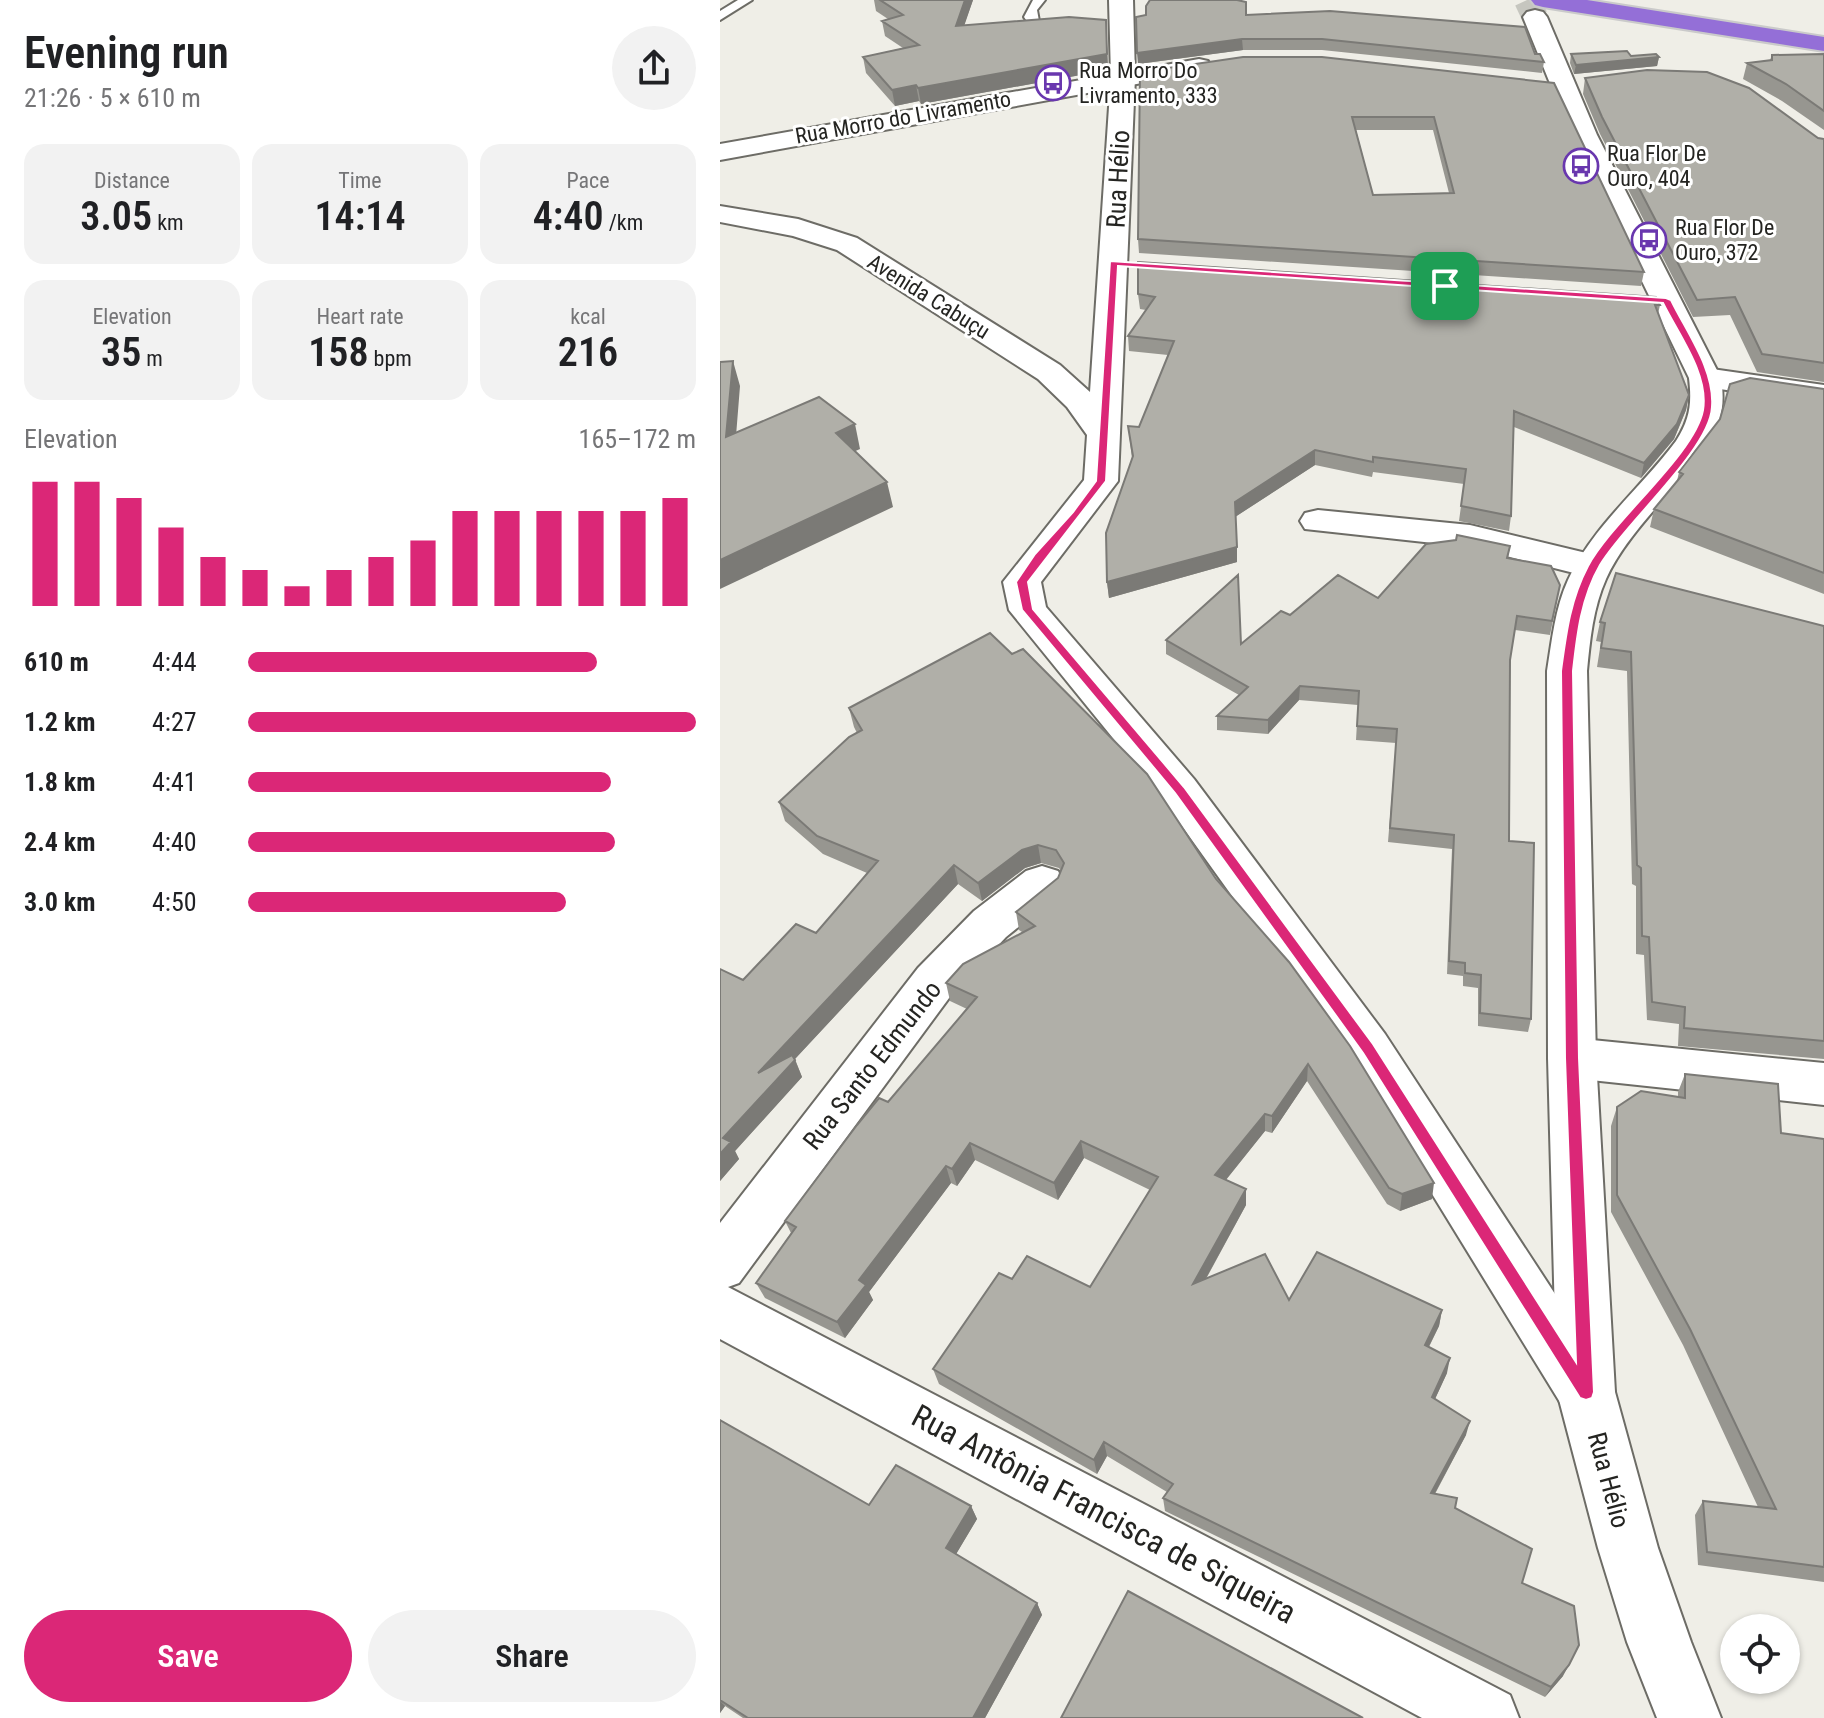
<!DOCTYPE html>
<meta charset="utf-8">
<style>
:root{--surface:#fff;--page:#f2f2f2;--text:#202124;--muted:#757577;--accent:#db2777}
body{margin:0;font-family:"Roboto Condensed",sans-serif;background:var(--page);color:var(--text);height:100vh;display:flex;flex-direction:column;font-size:30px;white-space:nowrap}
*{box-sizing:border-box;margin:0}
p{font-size:26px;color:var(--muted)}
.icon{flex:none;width:44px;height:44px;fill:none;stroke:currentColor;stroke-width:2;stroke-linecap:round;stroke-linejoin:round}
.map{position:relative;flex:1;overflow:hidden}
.panel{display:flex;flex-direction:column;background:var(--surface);width:720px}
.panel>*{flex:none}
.controls{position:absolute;left:1000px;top:1614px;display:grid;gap:16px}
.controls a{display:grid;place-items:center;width:80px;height:80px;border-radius:50%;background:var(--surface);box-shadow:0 2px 6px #0004;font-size:40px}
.pin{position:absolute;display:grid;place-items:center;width:68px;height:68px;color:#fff;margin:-34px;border-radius:16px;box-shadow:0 4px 12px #0006}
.round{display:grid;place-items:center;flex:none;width:84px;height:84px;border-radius:42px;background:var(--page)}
.head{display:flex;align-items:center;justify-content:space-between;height:136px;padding:0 24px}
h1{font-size:44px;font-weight:600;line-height:60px}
.figures{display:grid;grid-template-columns:repeat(3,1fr);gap:12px;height:136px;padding:8px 24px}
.figures div{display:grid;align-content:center;border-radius:20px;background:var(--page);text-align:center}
.figures b{font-size:40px;font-weight:600}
.figures small{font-size:22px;font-weight:400}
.figures p{font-size:22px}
.chart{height:224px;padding:16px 24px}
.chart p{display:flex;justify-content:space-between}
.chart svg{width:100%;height:144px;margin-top:8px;stroke:var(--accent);stroke-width:6}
.button{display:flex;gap:16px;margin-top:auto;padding:16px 24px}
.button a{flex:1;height:92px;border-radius:48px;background:var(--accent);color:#fff;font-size:32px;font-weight:600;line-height:92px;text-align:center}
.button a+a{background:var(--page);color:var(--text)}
ul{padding:0 24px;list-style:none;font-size:26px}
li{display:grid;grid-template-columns:128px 96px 1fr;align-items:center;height:60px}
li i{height:20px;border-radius:10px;background:var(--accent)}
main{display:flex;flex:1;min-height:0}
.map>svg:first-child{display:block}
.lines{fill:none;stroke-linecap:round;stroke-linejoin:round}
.tertiary-tunnel{stroke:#c6c6bf;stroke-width:26;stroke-dasharray:26 13;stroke-linecap:butt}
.service-casing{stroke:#6d6c66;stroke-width:4}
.minor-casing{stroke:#6d6c66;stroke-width:4}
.tertiary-casing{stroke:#6d6c66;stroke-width:4}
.motorway-casing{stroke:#cacaca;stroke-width:4}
.service{fill:#fff;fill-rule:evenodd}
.minor{fill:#fff;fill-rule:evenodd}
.tertiary{fill:#fff;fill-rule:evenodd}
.motorway{fill:#946fd7;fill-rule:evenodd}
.wall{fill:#979690;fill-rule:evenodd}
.shaded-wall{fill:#7b7a76}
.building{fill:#b0afa8;stroke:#7b7a76;stroke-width:2;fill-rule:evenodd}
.route{fill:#db2777;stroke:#fff;stroke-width:2;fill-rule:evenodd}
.labels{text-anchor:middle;stroke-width:6;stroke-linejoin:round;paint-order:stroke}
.far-poi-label{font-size:22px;fill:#242421;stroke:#fff;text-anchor:start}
.far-street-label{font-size:22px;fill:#242421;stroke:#fff}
.street-label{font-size:26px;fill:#242421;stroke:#fff}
.near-street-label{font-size:32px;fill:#242421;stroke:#fff}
</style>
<main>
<section class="panel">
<div class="head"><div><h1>Evening run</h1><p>21:26 · 5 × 610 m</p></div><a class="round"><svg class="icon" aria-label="share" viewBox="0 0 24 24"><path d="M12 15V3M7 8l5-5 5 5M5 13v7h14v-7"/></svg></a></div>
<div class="figures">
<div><p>Distance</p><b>3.05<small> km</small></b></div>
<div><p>Time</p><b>14:14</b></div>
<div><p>Pace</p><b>4:40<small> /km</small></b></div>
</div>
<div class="figures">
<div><p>Elevation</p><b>35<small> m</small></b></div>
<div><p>Heart rate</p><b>158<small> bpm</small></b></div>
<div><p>kcal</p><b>216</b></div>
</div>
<div class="chart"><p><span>Elevation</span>165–172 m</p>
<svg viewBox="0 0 160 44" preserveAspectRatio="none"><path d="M5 44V6M15 44V6M25 44V11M35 44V20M45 44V29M55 44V33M65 44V38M75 44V33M85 44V29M95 44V24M105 44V15M115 44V15M125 44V15M135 44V15M145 44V15M155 44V11"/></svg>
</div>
<ul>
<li><b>610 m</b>4:44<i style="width:78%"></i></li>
<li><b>1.2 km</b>4:27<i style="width:100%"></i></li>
<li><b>1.8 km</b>4:41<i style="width:81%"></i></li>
<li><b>2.4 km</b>4:40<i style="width:82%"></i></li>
<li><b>3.0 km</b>4:50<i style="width:71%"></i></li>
</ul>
<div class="button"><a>Save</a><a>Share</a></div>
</section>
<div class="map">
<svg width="1104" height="1718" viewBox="0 0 1104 1718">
<rect width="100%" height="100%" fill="#efeee7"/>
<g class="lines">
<!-- tertiary-tunnel -->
<path class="tertiary-tunnel" d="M 807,0 L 815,17"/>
<!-- service casing -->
<g class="service-casing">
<path id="service" d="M 18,0 L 32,0 L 0,20 L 0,11 Z
M 313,0 L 325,0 L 317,10 L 319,21 L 345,24 L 345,30 L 311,27 L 304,17 Z"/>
</g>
<!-- minor casing -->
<g class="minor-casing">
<path id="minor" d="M 389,0 L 413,0 L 415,77 L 398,481 L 321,582 L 326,607 L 474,779 L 665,1034 L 886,1372 L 895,1392 L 886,1412 L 866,1420 L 846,1412 L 631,1062 L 444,801 L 289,610 L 283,582 L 364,480 L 367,435 L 347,407 L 318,379 L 117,250 L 73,236 L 0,222 L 0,206 L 78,219 L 137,238 L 340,365 L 370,392 L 391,77 Z
M 985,368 L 1104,385 L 1104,405 L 974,385 L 969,378 L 974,371 Z
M 598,510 L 750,525 L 887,558 L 892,566 L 887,574 L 874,578 L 750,547 L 585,529 L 580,521 L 585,513 Z
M 322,866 L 338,871 L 344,883 L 338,895 L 286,937 L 232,994 L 19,1283 L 8,1287 L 790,1695 L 799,1718 L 702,1718 L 0,1339 L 0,1223 L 198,968 L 254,911 L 306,871 Z
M 852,1038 L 1104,1063 L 1104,1105 L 852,1078 L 835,1072 L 828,1058 L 835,1044 Z"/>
</g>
<!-- tertiary casing -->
<g class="tertiary-casing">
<path id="tertiary" d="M 815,10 L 823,12 L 827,17 L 877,135 L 1001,378 C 1005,405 1002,420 988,444 C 959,487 906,533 886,579 C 873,608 870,640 867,671 L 876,1058 L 895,1392 L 938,1548 L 971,1642 L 1001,1718 L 937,1718 L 907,1642 L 878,1548 L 837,1392 L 828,1058 L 827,671 C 832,640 835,608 848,580 C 872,527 922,487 956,441 C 970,419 972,404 969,378 L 851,135 L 803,17 L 807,12 Z
M 479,59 L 488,61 L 491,66 L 488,71 L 0,160 L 0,144 Z"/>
</g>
<!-- motorway casing -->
<g class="motorway-casing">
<path id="motorway" d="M 811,0 L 867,0 L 1104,37 L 1104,51 L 823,7 L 815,5 Z"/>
</g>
<!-- service -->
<use href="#service" class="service"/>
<!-- minor -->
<use href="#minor" class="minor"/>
<!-- tertiary -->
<use href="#tertiary" class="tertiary"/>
<!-- motorway -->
<use href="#motorway" class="motorway"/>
</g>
<!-- wall -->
<path class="wall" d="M 154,0 L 253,0 L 244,25 L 386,20 L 388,70 L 201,104 L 199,101 L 175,106 L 146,73 L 143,57 L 183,48 L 165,36 L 162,21 L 168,19 L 156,11 Z
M 526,15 L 815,54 L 824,62 L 822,73 L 602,50 L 523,50 L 418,64 Z
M 851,54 L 911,56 L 939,57 L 937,66 L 854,74 L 850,63 Z
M 1104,54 L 1104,130 L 1062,101 L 1023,79 L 1027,63 L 1050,60 L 1052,55 Z
M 420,72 L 834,83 L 924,272 L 921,286 L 419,253 L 418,239 ZM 636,130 L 713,130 L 729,193 L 653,195 Z
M 865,78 L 1104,139 L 1104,382 L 1037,372 L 1010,315 L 973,317 L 880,134 L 863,94 Z
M 418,294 L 940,305 L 938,314 L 969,395 L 966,410 L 954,439 L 921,478 L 794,427 L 791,516 L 789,531 L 739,521 L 744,484 L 653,472 L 652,477 L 595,465 L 515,517 L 517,562 L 389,598 L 387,582 L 412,458 L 408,426 L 419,427 L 448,355 L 409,351 L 408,336 L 426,310 L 420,309 Z
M 1104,389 L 1104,594 L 930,527 L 934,509 L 957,481 L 959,472 Z
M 790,546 L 788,558 L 840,585 L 830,635 L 795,630 L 790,661 L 789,841 L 811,1019 L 808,1032 L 758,1026 L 758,988 L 743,986 L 743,976 L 727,974 L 732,849 L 668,842 L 676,743 L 636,740 L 638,705 L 579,700 L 548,734 L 497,730 L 497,716 L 519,695 L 446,654 L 446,640 L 521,644 L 570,615 L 658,598 Z
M 880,622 L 1104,626 L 1104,1059 L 958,1046 L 959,1024 L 927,1020 L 924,955 L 916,954 L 916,886 L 912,884 L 907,671 L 877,667 L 881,642 L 876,641 Z
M 129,708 L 496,879 L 712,1199 L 680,1211 L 667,1204 L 587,1081 L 552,1133 L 545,1131 L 506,1180 L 526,1189 L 526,1205 L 486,1279 L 569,1300 L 722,1310 L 719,1326 L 709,1347 L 727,1373 L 715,1399 L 746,1435 L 715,1494 L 735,1508 L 802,1583 L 843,1676 L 825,1697 L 445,1511 L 443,1498 L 447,1492 L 387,1456 L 377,1474 L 219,1384 L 213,1369 L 292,1279 L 370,1287 L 430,1190 L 364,1158 L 338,1200 L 255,1160 L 237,1186 L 231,1183 L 149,1292 L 153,1300 L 125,1338 L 45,1298 L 36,1283 L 71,1233 L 65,1221 L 168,1102 L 247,1009 L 230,1001 L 226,983 L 302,932 L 299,930 L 296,912 L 338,878 L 341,871 L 339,868 L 321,863 L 305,868 L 262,901 L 238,884 L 75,1059 L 82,1077 L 15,1151 L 19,1159 L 0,1181 L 0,969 L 23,980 L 96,933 L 147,873 L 103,854 L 65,821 L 59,802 L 137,733 L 134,727 Z
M 965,1074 L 1061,1133 L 1104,1139 L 1104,1582 L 978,1565 L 975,1515 L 983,1501 L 1038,1507 L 963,1345 L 891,1212 L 891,1126 L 897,1107 L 958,1097 L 958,1092 Z
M 0,1420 L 149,1505 L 251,1506 L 257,1519 L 236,1554 L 317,1603 L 322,1615 L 265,1718 L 23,1718 L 5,1706 L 0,1713 Z"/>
<!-- shaded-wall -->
<path class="shaded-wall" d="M 245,0 L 253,0 L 239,41 L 236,26 Z
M 386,20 L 388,70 L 201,104 L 198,88 Z
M 522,39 L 523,50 L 418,64 L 417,53 Z
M 939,57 L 937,66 L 854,74 L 856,65 Z
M 196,85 L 199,101 L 175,106 L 172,90 Z
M 13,361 L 20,386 L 14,461 L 6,437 Z
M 969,395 L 966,410 L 954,439 L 921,478 L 924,463 Z
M 135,424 L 140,449 L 122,457 L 116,433 Z
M 595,450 L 595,465 L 515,517 L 515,502 Z
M 167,482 L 173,507 L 0,589 L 0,560 Z
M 517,547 L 517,562 L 389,598 L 387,582 Z
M 580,686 L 579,700 L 548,734 L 548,720 Z
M 318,845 L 321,863 L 305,868 L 262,901 L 258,883 L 302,850 Z
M 234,865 L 238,884 L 46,1090 L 38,1073 Z
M 75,1060 L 82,1077 L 15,1151 L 19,1159 L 0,1181 L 0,1154 L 3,1138 Z
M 588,1064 L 587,1081 L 552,1133 L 552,1116 Z
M 545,1114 L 545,1131 L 496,1192 L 495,1175 Z
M 361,1141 L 364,1158 L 338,1200 L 334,1183 Z
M 250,1143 L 255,1160 L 237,1186 L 232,1169 Z
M 226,1166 L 231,1183 L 149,1292 L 153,1300 L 125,1338 L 117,1322 L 139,1280 Z
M 714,1183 L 712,1199 L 680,1211 L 682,1194 Z
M 526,1189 L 526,1205 L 474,1300 L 473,1284 Z
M 722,1310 L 719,1326 L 702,1360 L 705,1345 Z
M 730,1358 L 727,1373 L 709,1412 L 712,1397 Z
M 750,1421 L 746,1435 L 708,1506 L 711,1493 Z
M 384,1442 L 387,1456 L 377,1474 L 374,1460 Z
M 251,1506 L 257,1519 L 232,1561 L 226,1548 Z
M 317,1603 L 322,1615 L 265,1718 L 253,1718 Z
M 849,1665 L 843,1676 L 825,1697 L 831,1687 Z
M 0,1701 L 5,1706 L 0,1713 Z"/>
<!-- building -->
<path class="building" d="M 160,0 L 245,0 L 236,26 L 349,17 L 386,20 L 387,54 L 198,88 L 196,85 L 172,90 L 143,57 L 199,45 L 162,21 L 183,15 Z
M 430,0 L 517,0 L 526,2 L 526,15 L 610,11 L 805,27 L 815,54 L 820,54 L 824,62 L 602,39 L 522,39 L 417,53 L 416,17 L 426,15 L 426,6 Z
M 907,51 L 911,56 L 936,54 L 939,57 L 856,65 L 851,54 Z
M 1104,54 L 1104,111 L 1066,84 L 1027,63 L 1052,60 L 1052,55 Z
M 523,57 L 602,57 L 834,83 L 924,272 L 418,239 L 420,72 ZM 632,117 L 714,117 L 734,193 L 653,195 Z
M 927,70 L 987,72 L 1029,88 L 1098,138 L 1104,139 L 1104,363 L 1042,354 L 1015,297 L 977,300 L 882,117 L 865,78 Z
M 418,262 L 936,297 L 940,305 L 935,305 L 969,395 L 957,424 L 924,463 L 794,411 L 791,516 L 741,506 L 746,469 L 653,457 L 653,462 L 595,450 L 515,502 L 517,547 L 387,582 L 386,533 L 413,456 L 408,426 L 419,427 L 454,341 L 408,336 L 435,297 L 418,294 Z
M 13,361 L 6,437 L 99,397 L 135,424 L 116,433 L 167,482 L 0,560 L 0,362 Z
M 1030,378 L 1104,389 L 1104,573 L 934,509 L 963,474 L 959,472 L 1000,419 L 1010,384 Z
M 737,535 L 790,546 L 787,558 L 831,566 L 840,585 L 832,621 L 797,616 L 790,660 L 789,841 L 814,843 L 811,1019 L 760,1013 L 761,975 L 745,973 L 745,963 L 729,961 L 734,835 L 670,828 L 677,729 L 637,726 L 639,691 L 580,686 L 548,720 L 497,716 L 528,687 L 446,640 L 518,575 L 521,644 L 561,611 L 570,615 L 618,575 L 658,598 L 706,544 L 736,540 Z
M 896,573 L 1104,626 L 1104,1041 L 964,1028 L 965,1007 L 932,1002 L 929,937 L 922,936 L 921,868 L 917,865 L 911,652 L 881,648 L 885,623 L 880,622 Z
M 270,633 L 292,654 L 303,649 L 427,774 L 496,879 L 569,962 L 630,1046 L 714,1183 L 682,1194 L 669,1188 L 588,1064 L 552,1116 L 545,1114 L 495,1175 L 526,1189 L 473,1284 L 545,1254 L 569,1300 L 597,1252 L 722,1310 L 705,1345 L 730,1358 L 712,1397 L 750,1421 L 711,1493 L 737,1498 L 735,1508 L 812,1549 L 802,1583 L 854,1606 L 859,1645 L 849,1665 L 831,1687 L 443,1498 L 453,1484 L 384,1442 L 374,1460 L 213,1369 L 279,1273 L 292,1279 L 307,1256 L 370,1287 L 438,1177 L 361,1141 L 334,1183 L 250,1143 L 232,1169 L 226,1166 L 139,1280 L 146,1285 L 117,1322 L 36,1283 L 76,1227 L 65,1221 L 137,1125 L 159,1098 L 168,1102 L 257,997 L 226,983 L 243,964 L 315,926 L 296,912 L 338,878 L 344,863 L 336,850 L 318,845 L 302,850 L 258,883 L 234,865 L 38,1073 L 72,1055 L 75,1060 L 3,1138 L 11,1142 L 0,1154 L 0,969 L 23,980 L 76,924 L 96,933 L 158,861 L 97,836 L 59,802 L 129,737 L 142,730 L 129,708 Z
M 965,1074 L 1058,1084 L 1061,1133 L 1104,1139 L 1104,1567 L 987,1552 L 983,1501 L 1056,1509 L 970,1329 L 897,1195 L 897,1107 L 921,1091 L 965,1098 Z
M 0,1420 L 149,1505 L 176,1465 L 251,1506 L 226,1548 L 317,1603 L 253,1718 L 28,1718 L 0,1700 Z
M 408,1591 L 643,1718 L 341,1718 Z"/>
<!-- route -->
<path class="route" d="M 390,261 L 946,298 L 951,300 C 967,333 995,370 992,407 C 990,450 904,524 880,565 C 861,598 857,635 853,671 L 859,1058 L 874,1392 L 872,1398 L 866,1400 L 860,1398 L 643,1053 L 455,793 L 302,610 L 296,582 L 315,554 L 353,512 L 376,481 ZM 398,266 L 943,303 C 958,334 989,374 983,410 C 975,454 892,521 868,566 C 850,600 846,634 841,671 L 845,1058 L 856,1362 L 653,1044 L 464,787 L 313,609 L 308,582 L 386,481 Z"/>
<!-- icons -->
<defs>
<g id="bus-ring" transform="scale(1.8)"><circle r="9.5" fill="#fff" stroke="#6937ae" stroke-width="1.5"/><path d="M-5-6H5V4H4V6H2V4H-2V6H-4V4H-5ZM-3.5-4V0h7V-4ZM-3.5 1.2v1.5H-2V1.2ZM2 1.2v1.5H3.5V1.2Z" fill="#6937ae"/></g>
</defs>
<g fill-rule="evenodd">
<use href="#bus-ring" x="333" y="83"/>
<use href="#bus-ring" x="861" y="166"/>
<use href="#bus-ring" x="929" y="240"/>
</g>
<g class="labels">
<!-- far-poi labels -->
<g class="far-poi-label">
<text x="359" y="78">Rua Morro Do<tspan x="359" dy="25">Livramento, 333</tspan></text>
<text x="887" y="161">Rua Flor De<tspan x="887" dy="25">Ouro, 404</tspan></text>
<text x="955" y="235">Rua Flor De<tspan x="955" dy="25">Ouro, 372</tspan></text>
</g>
<!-- far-street labels -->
<g class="far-street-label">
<text transform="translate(183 117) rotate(-10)" y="8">Rua Morro do Livramento</text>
<text transform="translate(209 296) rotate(32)" y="8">Avenida Cabuçu</text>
</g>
<!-- street labels -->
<g class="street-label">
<text transform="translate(398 179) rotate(-87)" y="9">Rua Hélio</text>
<text transform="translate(152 1065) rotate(-52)" y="9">Rua Santo Edmundo</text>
<text transform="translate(889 1480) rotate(75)" y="9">Rua Hélio</text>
</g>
<!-- near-street labels -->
<g class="near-street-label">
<text transform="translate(384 1514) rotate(28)" y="11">Rua Antônia Francisca de Siqueira</text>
</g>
</g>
</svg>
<div class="controls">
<a><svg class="icon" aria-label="locate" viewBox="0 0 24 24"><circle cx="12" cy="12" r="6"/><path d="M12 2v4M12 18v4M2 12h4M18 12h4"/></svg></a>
</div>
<div class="pin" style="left:725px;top:286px;background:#1e9e55"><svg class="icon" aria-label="arrive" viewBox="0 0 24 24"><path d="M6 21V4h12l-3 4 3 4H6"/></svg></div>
</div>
</main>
